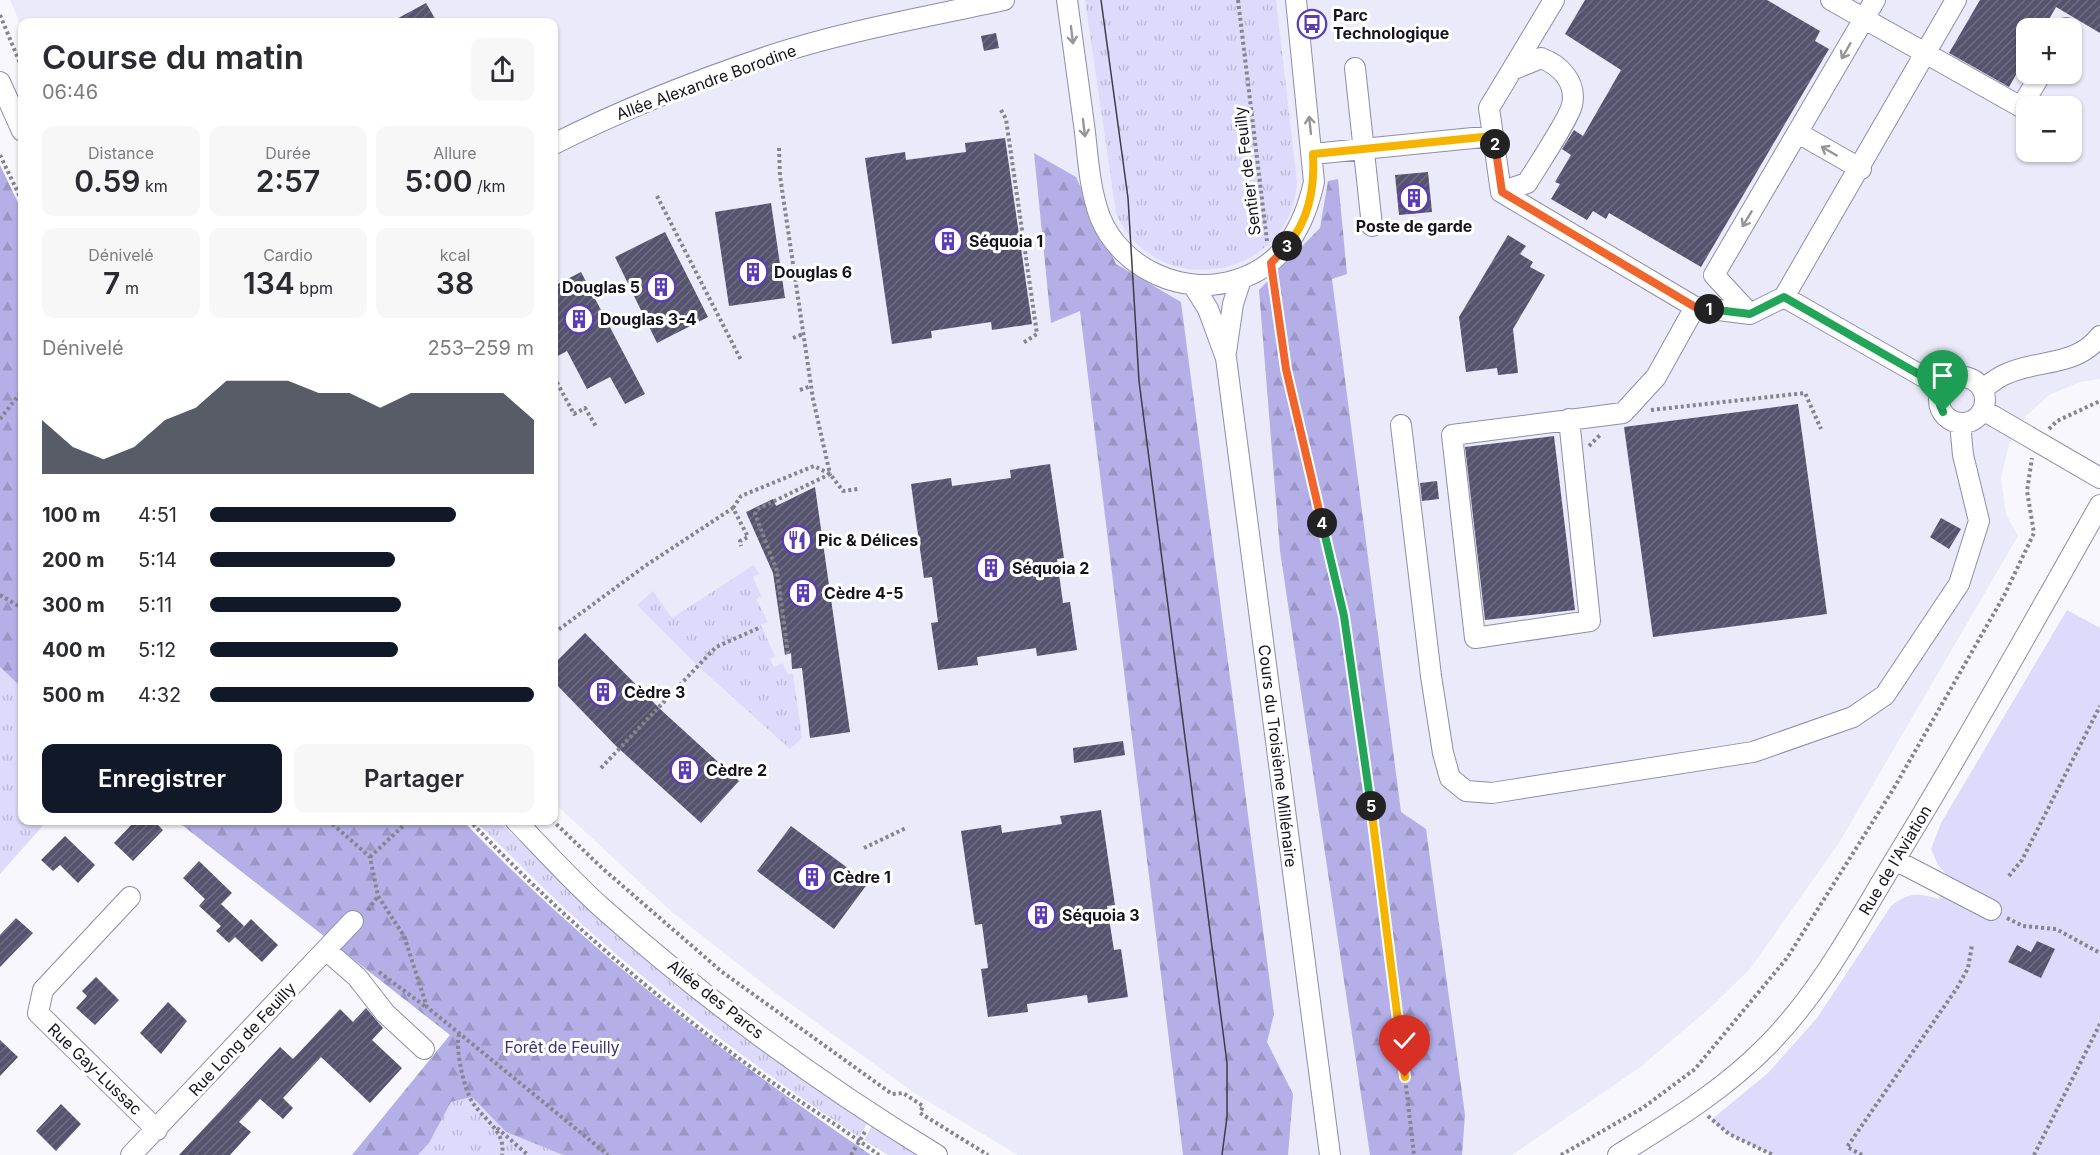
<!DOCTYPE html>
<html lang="fr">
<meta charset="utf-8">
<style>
:root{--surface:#fff;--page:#f7f7f7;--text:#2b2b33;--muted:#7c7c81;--accent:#111827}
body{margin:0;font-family:Inter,sans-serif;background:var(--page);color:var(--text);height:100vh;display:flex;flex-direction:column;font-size:22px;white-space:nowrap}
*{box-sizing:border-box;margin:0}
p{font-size:20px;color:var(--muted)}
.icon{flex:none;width:33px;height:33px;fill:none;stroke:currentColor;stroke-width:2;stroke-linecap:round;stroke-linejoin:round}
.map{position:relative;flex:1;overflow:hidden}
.drawer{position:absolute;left:18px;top:18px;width:540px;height:807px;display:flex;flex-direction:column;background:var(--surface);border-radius:12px;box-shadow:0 2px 4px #0004}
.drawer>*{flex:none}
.buttons{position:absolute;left:2016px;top:18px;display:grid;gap:12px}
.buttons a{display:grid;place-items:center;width:66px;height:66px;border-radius:12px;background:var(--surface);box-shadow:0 2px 4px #0004;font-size:30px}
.pin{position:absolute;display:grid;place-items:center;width:51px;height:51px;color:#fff;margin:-62px -26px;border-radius:50% 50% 50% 0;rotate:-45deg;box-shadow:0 0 6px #0007}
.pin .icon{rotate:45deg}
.km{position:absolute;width:30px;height:30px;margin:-15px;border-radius:50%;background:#222;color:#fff;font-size:16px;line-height:30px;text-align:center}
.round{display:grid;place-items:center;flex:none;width:63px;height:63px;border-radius:12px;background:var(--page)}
.headline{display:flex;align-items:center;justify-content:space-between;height:102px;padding:0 24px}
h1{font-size:33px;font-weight:600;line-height:45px}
.stats{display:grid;grid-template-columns:repeat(3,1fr);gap:9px;height:102px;padding:6px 24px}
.stats div{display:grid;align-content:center;border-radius:12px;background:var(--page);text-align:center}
.stats b{font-size:30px;font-weight:600}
.stats small{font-size:16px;font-weight:400}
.stats p{font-size:16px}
.chart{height:168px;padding:12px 24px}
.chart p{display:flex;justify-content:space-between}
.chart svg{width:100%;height:108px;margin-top:6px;fill:var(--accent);opacity:.7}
.action{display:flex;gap:12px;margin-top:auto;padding:12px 24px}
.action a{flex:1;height:69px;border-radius:12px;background:var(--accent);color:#fff;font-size:24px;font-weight:600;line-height:69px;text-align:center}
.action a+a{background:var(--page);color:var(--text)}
ul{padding:0 24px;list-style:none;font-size:20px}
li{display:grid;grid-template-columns:96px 72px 1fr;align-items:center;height:45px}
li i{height:15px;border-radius:8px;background:var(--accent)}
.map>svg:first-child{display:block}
.built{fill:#ebeafa;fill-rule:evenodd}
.grass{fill:url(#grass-tufts)}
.forest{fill:url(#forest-firs)}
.garden{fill:#dddafb}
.building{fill:url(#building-hatch)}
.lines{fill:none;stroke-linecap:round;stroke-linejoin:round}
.minor-casing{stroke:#8f8ca9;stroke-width:22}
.path{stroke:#86858e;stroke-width:4;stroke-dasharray:3 3;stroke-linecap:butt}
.minor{stroke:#fff;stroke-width:20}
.tram{stroke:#3e3c46;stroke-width:1.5}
.oneway{stroke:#96959a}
.split-1-casing{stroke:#fff;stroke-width:12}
.split-2-casing{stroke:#fff;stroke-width:12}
.split-3-casing{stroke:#fff;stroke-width:12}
.split-4-casing{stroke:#fff;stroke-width:12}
.split-5-casing{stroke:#fff;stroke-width:12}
.split-6-casing{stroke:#fff;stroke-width:12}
.split-1{stroke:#22a559;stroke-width:8}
.split-2{stroke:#f0652b;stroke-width:8}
.split-3{stroke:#f5b400;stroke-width:8}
.split-4{stroke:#f0652b;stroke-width:8}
.split-5{stroke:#22a559;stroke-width:8}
.split-6{stroke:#f5b400;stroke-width:8}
.labels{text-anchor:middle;stroke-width:6;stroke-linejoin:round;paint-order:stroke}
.poi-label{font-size:16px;font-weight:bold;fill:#15131e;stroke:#fff;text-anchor:start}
.street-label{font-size:16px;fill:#15131e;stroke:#fff}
.park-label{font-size:16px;fill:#3f3274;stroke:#fff}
</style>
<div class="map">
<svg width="2100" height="1155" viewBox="0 0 2100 1155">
<defs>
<pattern id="grass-tufts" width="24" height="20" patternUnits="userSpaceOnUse" patternTransform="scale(1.5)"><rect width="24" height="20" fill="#dddafb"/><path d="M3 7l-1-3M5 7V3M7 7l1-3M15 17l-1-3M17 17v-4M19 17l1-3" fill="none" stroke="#bdbad7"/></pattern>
<pattern id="forest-firs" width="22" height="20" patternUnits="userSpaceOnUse" patternTransform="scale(1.5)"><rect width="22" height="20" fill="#b4afe7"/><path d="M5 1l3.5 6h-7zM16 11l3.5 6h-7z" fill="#9a96c6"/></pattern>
<pattern id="building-hatch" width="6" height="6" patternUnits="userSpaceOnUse" patternTransform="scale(1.5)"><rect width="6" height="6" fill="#56536e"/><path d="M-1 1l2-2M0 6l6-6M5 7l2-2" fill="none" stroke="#6f6c82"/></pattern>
</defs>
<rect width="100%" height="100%" fill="#f7f7fd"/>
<!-- built -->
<path class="built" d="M 10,0 L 2100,0 L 2100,379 L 2080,382 L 2049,395 L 2026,416 L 2017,430 L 2009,444 L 2001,478 L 2006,514 L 2018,536 L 1839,843 L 1750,969 L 1710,1008 L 1639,1068 L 1512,1155 L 1018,1155 L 916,1094 L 774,992 L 673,913 L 554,803 L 554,22 L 22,22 L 22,28 ZM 2026,28 L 2072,28 L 2072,74 L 2026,74 ZM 2026,106 L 2072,106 L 2072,152 L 2026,152 Z"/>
<!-- grass -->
<path class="grass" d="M 1085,0 L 1276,0 L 1297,182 C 1291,280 1156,304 1116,213 Z
M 754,565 L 759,574 L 753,577 L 761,596 L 756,599 L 768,622 L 761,625 L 775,656 L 770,659 L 774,667 L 782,663 L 788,674 L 793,674 L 802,738 L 790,749 L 698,666 L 637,605 L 653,591 L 672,618 Z
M 0,667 L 22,688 L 22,820 L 47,821 L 0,874 Z
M 475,821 L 498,821 L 608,923 L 868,1122 L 859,1137 C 763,1074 670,1002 584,926 C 546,892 511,855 475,821 Z
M 472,1097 L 506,1132 L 563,1155 L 418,1155 L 429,1143 L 451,1102 Z
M 872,1126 L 917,1155 L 888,1155 L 864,1140 Z"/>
<!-- forest -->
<path class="forest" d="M 1034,153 L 1076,177 L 1116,264 L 1181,302 L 1274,1014 L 1267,1042 L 1293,1094 L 1288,1155 L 1183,1155 L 1080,311 L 1051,323 Z
M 0,165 L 22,211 L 22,688 L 0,667 Z
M 1338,179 L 1347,274 L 1332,279 L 1401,812 L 1426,829 L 1465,1115 L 1462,1155 L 1370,1155 L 1280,551 L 1259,290 L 1320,228 L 1328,181 Z
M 177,821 L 463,821 C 585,948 725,1056 871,1155 L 563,1155 L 506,1132 L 472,1097 L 451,1102 L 429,1143 L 418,1155 L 352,1155 L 450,1035 Z"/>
<!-- garden -->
<path class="garden" d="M 2067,610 L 2100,628 L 2100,1155 L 1773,1155 L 1729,1134 L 1711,1120 L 1768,1073 L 1817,1018 L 1891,906 C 1910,892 1917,893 1939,899 L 1950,879 L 1938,865 L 1931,849 L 1941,823 Z"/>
<!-- building -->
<path class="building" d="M 1585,0 L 1767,0 L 1820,31 L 1815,41 L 1829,49 L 1701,267 L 1609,213 L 1606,219 L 1593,211 L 1587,220 L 1551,199 L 1560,184 L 1555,182 L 1571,155 L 1562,149 L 1574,130 L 1583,136 L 1621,70 L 1565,34 Z
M 1980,0 L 2100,0 L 2100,33 L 2056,7 L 2044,28 L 2026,28 L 2026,57 L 2009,87 L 1949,53 Z
M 426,3 L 437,22 L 391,22 Z
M 996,33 L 999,48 L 984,51 L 981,36 Z
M 1005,138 L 1032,324 L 992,330 L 991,322 L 931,331 L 932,338 L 892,344 L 865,158 L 905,152 L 906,160 L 966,152 L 965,143 Z
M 1428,172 L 1432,212 L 1399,215 L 1395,175 Z
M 771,203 L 785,298 L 729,306 L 715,212 Z
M 665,232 L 708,317 L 657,343 L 615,257 Z
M 1508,235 L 1526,246 L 1520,254 L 1533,262 L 1530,267 L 1545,275 L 1513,329 L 1518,373 L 1498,375 L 1497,368 L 1466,372 L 1459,317 Z
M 581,272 L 645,394 L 625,404 L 610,377 L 587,389 L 567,351 L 554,358 L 554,286 Z
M 1798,404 L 1827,614 L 1653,637 L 1624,427 Z
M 1554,436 L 1575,610 L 1485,620 L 1465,447 Z
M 1050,464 L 1064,558 L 1057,559 L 1063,603 L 1070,602 L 1077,650 L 1037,656 L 1036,648 L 977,657 L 978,665 L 938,670 L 931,623 L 938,622 L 932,577 L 924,578 L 911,484 L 951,478 L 952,486 L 1011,478 L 1010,470 Z
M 1437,481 L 1439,499 L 1422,501 L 1420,483 Z
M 815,487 L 850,732 L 810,738 L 802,668 L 792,669 L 791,653 L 785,655 L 773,573 L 746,512 L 773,499 L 776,506 Z
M 1941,518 L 1961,529 L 1949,549 L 1930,537 Z
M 585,633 L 660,709 L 739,781 L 701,823 L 616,746 L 554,682 L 554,664 Z
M 1123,741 L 1125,755 L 1074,763 L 1073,748 Z
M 1101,810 L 1115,905 L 1107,906 L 1114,950 L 1121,949 L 1128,997 L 1088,1003 L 1087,995 L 1027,1004 L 1028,1012 L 988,1017 L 981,969 L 988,968 L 982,924 L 975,925 L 961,831 L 1001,825 L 1002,833 L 1062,824 L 1060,816 Z
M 136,820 L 153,820 L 163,830 L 133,861 L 114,843 Z
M 791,826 L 868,883 L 834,929 L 757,871 Z
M 65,836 L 95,865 L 78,883 L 60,865 L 53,871 L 41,860 Z
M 199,861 L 232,893 L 221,904 L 244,926 L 236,935 L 251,919 L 278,945 L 262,962 L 235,937 L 229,943 L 216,931 L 221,926 L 199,906 L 205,899 L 183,878 Z
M 16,918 L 33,933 L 0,967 L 0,935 Z
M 2037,941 L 2055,949 L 2041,978 L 2008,962 L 2017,945 L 2031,952 Z
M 96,977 L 119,1000 L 95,1025 L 76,1008 L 87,996 L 82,991 Z
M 168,1002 L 187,1021 L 161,1054 L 140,1033 Z
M 366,1008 L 383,1028 L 372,1040 L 402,1068 L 370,1103 L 321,1057 L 283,1098 L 293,1108 L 283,1119 L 260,1099 L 239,1122 L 251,1132 L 230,1155 L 179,1155 L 280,1047 L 293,1059 L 340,1009 L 353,1022 Z
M 0,1040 L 18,1057 L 0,1076 Z
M 61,1104 L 81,1124 L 56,1151 L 36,1131 Z"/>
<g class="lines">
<!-- minor casing -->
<g class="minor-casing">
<path id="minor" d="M 1067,0 C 1073,44 1079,88 1085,132 C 1088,160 1090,190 1100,217 C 1121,269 1184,297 1236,280 C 1283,266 1304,227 1314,182 L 1296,0
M 1554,0 L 1489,108 L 1501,192 L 1695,307 L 1750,314 L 1784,297 L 1943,388
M 1831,0 L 2021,107 L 2041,74
M 2066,28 L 2067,28
M 1355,68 L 1372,226
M 0,82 L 22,131
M 1798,133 L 1861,169
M 554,144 C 623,109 695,81 769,56 C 845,31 926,17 1004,0
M 1313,154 L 1493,136
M 1501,192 L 1527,183 C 1536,168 1569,119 1572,105 C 1577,82 1560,65 1541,58 L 1512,70
M 1193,285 L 1208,309 L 1226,358 L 1330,1155
M 1784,297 L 1956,0
M 1750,314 L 1714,275 L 1875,0
M 1226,352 L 1233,304 L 1241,279
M1939 400a23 23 0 1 1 46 0a23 23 0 1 1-46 0Z
M 1982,389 C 1990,384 1998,377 2006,374 C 2039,359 2076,367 2100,336
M 1983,410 L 2100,478
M 1569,419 L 1590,621 L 1475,638 L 1452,435 L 1623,413 L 1656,377 L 1695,307
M 1401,425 L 1431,676 L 1443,753 L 1450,778 L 1466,791 L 1492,793 L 1753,752 L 1853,717 L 1885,695 L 1959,584 L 1979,521 L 1963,455 L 1960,423
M 515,820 C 543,849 571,880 601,907 C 703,998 821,1085 937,1155
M 1895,860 L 1991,910
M 130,897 L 43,990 L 38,1013 L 157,1130
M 326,950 L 357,977 L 385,1013 L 424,1049
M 131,1155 L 353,921
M 1618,1155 C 1671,1122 1724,1090 1768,1045 C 1821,991 1857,922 1896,858 C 1967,742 2033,623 2100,505"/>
</g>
<!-- path -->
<path class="path" d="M 1238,0 L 1267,241
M 0,15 L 22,68
M 1001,110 L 1006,119 L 1037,334 L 1023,343
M 779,148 L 780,176 L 813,399 L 830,474 L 758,509 L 755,514 L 777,571 L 788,654
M 0,155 L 22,201
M 657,196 L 741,360
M 1273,281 L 1286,369 L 1344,616 L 1387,922 L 1414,1155
M 793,338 L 803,334
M 554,377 L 574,414 L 585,408 L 597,428
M 800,390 L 811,386
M 1651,410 L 1805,393 L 1821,429
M 0,419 L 22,391
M 2049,429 L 2057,421 L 2100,401
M 1589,446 L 1601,434
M 733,508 L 741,496 L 814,466 L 830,474 L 843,491 L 858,489
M 0,595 L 22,608
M 554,633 L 645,566 L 733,508 L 748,537 L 740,541 L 741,546
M 601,768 L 716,647 L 761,627
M 328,820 L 370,857 L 378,896 L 404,936 L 427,1007 L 608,1155
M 469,820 C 559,915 660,1002 766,1078 C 803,1104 842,1128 879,1155
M 552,820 L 602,868 L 721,971 L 892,1094 L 903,1093 L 923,1106 L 920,1113 L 988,1155
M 864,848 L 906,828
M 370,857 L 403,826 L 403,820
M 2009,876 L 2022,860 L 2100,706
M 368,910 L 378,896
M 2007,918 L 2023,926 L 2056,929 L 2100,953
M 379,972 L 426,1007
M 459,1034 C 455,1049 464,1090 473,1103 C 484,1120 506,1131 502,1155
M 1708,1116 L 1729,1134 L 1773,1155
M 497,1128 L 528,1155
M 851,1155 L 866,1130
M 1561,1155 L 1644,1107 L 1695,1069 L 1787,958 L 1894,788 L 2005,594 L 2034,533 L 2027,491 L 2032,458
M 1862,1155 L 1847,1147 L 1957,988 L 1968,968 L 1972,945
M 2034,1155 L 2100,1024"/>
<!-- minor -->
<use href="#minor" class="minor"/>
<!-- tram -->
<path class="tram" d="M 1101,0 L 1128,198 L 1139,381 L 1227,1063 L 1227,1117 L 1222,1155"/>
</g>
<!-- one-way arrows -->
<defs><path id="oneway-shaft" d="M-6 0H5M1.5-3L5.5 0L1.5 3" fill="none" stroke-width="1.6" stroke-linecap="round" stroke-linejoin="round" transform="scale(1.5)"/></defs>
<g class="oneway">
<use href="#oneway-shaft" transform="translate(1072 35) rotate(83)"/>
<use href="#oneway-shaft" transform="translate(1846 51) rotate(120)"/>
<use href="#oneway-shaft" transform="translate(1310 125) rotate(-96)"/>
<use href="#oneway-shaft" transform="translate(1084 128) rotate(83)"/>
<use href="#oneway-shaft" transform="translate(1829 151) rotate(-150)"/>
<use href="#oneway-shaft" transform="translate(1747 219) rotate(121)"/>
</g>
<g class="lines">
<!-- split-1 casing -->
<g class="split-1-casing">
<path id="split-1" d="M 1709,309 L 1750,314 L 1784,297 L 1943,388 L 1940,405 L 1943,412"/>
</g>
<!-- split-2 casing -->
<g class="split-2-casing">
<path id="split-2" d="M 1495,144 L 1502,192 L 1695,307 L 1709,309"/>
</g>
<!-- split-3 casing -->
<g class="split-3-casing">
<path id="split-3" d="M 1287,246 C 1310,219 1315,187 1313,154 L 1493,136 L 1495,144"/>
</g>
<!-- split-4 casing -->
<g class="split-4-casing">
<path id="split-4" d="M 1287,246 L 1271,263 L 1273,278 L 1286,369 L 1322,523"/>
</g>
<!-- split-5 casing -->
<g class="split-5-casing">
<path id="split-5" d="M 1322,523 L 1344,616 L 1371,806"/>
</g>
<!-- split-6 casing -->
<g class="split-6-casing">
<path id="split-6" d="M 1371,806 L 1405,1077"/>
</g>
<!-- split-1 -->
<use href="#split-1" class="split-1"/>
<!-- split-2 -->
<use href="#split-2" class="split-2"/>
<!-- split-3 -->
<use href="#split-3" class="split-3"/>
<!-- split-4 -->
<use href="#split-4" class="split-4"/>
<!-- split-5 -->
<use href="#split-5" class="split-5"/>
<!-- split-6 -->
<use href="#split-6" class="split-6"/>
</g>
<!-- icons -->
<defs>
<g id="bus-ring" transform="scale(1.5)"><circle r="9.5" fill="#fff" stroke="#5b3cb4" stroke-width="1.5"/><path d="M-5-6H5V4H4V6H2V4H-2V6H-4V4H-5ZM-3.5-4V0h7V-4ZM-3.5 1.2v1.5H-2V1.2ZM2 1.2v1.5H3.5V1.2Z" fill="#5b3cb4"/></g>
<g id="building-ring" transform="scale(1.5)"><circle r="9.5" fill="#fff" stroke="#5b3cb4" stroke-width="1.5"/><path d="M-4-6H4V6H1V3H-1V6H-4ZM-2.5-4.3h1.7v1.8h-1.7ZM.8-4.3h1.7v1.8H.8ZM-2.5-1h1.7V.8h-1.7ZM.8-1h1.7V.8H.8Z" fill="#5b3cb4"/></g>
<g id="restaurant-ring" transform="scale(1.5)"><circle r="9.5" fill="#fff" stroke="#5b3cb4" stroke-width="1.5"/><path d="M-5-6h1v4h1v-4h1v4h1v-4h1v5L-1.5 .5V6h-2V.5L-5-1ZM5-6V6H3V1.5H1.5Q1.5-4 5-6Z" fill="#5b3cb4"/></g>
</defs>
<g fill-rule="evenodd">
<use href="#bus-ring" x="1312" y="24"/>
<use href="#building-ring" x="1414" y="198"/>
<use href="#building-ring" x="948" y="241"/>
<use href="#building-ring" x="753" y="272"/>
<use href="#building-ring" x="661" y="287"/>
<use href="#building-ring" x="579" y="319"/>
<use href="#restaurant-ring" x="797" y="540"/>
<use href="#building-ring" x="991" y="568"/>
<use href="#building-ring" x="803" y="593"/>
<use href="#building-ring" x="603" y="692"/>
<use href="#building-ring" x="685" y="770"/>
<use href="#building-ring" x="812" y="877"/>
<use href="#building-ring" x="1041" y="915"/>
</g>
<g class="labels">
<!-- poi labels -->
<g class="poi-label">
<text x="1333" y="21">Parc<tspan x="1333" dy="18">Technologique</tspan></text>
<text x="1414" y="232" text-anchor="middle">Poste de garde</text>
<text x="969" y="247">Séquoia 1</text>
<text x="774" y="278">Douglas 6</text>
<text x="640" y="293" text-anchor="end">Douglas 5</text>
<text x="600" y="325">Douglas 3-4</text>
<text x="818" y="546">Pic &amp; Délices</text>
<text x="1012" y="574">Séquoia 2</text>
<text x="824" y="599">Cèdre 4-5</text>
<text x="624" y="698">Cèdre 3</text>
<text x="706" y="776">Cèdre 2</text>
<text x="833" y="883">Cèdre 1</text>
<text x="1062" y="921">Séquoia 3</text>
</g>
<!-- street labels -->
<g class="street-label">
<text transform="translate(706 82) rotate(-20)" y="6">Allée Alexandre Borodine</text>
<text transform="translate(1247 171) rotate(-97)" y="6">Sentier de Feuilly</text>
<text transform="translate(1278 756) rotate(83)" y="6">Cours du Troisième Millénaire</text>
<text transform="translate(1895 860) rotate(-59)" y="6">Rue de l'Aviation</text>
<text transform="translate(716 999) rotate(38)" y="6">Allée des Parcs</text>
<text transform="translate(242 1039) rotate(-47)" y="6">Rue Long de Feuilly</text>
<text transform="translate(95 1069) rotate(44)" y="6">Rue Gay-Lussac</text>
</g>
<!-- park labels -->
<g class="park-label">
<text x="562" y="1053">Forêt de Feuilly</text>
</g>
</g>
</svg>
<div class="buttons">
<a>+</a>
<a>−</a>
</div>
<div class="pin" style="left:1943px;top:412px;background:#1e9e55"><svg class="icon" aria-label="arrive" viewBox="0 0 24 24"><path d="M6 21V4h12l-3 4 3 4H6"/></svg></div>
<div class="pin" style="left:1405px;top:1077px;background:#d93025"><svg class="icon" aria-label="check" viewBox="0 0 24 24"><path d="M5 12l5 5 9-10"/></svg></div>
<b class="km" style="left:1709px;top:309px">1</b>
<b class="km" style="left:1495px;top:144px">2</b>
<b class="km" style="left:1287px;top:246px">3</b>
<b class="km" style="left:1322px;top:523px">4</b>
<b class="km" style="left:1371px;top:806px">5</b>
<section class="drawer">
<div class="headline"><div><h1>Course du matin</h1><p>06:46</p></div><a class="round"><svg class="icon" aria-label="share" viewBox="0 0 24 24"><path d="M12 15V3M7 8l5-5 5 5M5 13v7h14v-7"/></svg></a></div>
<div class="stats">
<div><p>Distance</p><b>0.59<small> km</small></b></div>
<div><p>Durée</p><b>2:57</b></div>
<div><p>Allure</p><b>5:00<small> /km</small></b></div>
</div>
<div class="stats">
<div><p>Dénivelé</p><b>7<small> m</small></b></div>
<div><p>Cardio</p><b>134<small> bpm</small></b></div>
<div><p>kcal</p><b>38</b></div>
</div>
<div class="chart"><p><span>Dénivelé</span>253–259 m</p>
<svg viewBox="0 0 160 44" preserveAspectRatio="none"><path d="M0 44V22L10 33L20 38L30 33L40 22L50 17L60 6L70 6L80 6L90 11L100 11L110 17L120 11L130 11L140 11L150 11L160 22V44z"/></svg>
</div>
<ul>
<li><b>100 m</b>4:51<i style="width:76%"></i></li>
<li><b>200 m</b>5:14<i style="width:57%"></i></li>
<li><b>300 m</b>5:11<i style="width:59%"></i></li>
<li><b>400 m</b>5:12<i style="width:58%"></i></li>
<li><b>500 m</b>4:32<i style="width:100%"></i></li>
</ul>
<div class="action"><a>Enregistrer</a><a>Partager</a></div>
</section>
</div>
